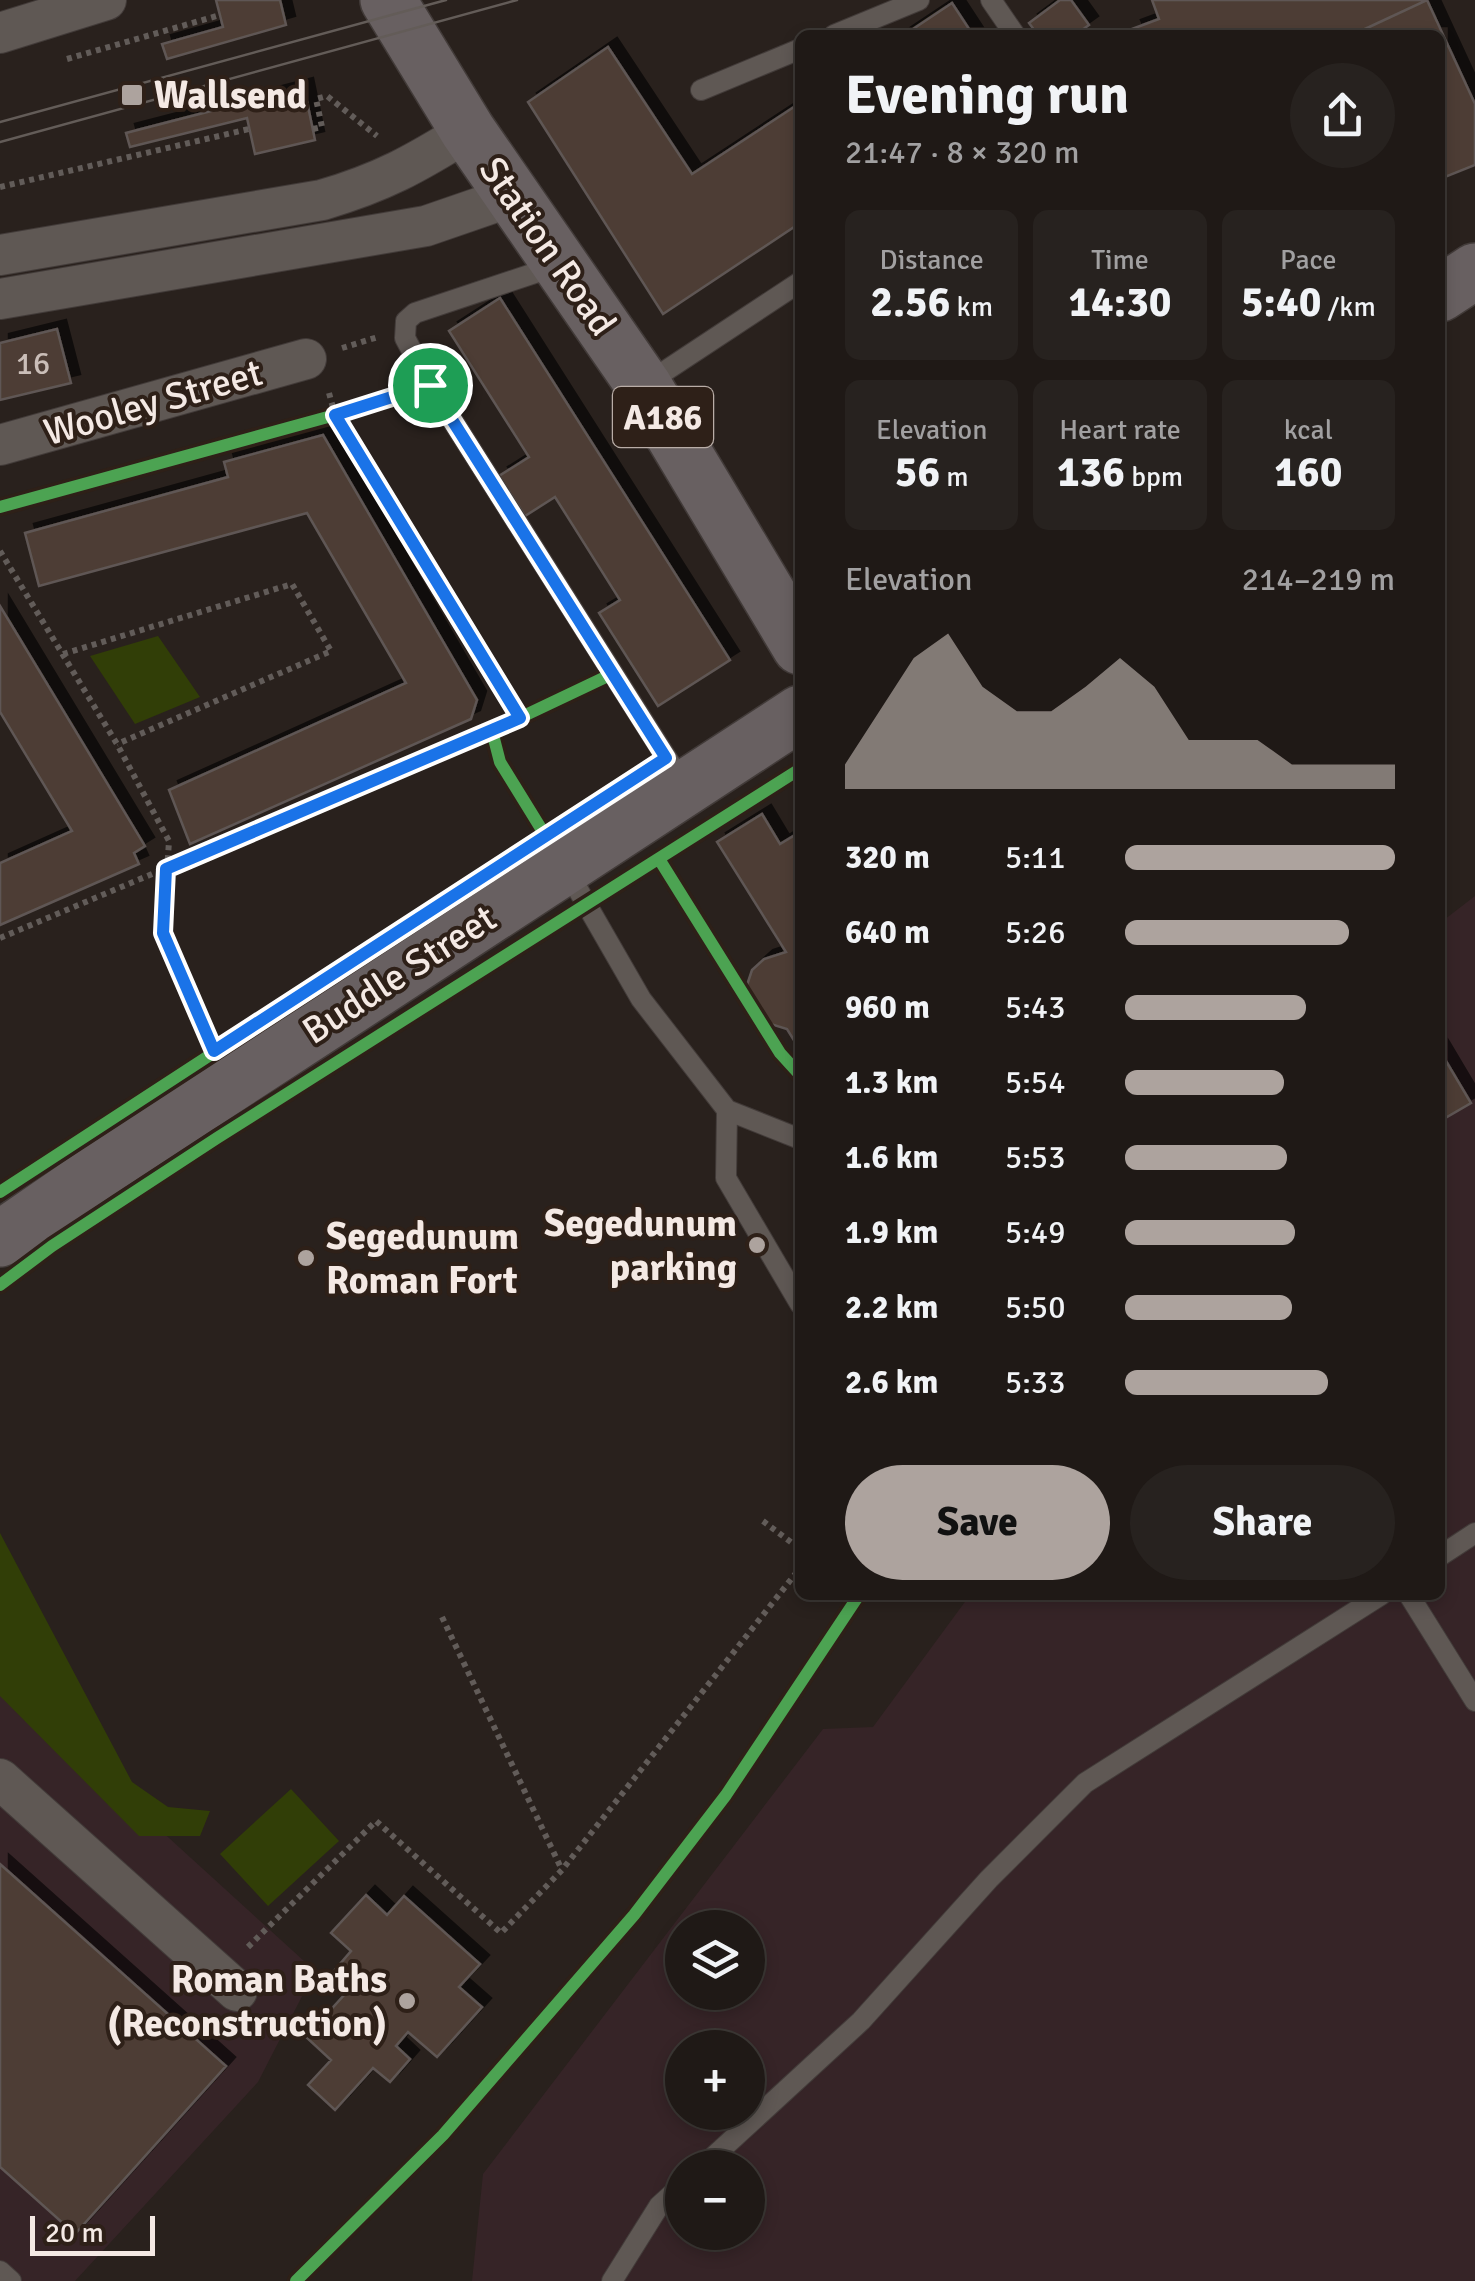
<!DOCTYPE html>
<meta charset="utf-8">
<style>
:root{--surface:#1f1916;--page:#27221f;--text:#f1f3f6;--muted:#a1a0a1;--line:#3c3835;--accent:#ada39e}
body{margin:0;font-family:Signika,sans-serif;background:var(--page);color:var(--text);height:100vh;display:flex;flex-direction:column;font-size:38px;white-space:nowrap}
*{box-sizing:border-box;margin:0}
p{font-size:32px;color:var(--muted)}
.icon{flex:none;width:55px;height:55px;fill:none;stroke:currentColor;stroke-width:2;stroke-linecap:round;stroke-linejoin:round}
.map{position:relative;flex:1;overflow:hidden}
.drawer{position:absolute;left:795px;top:30px;width:650px;height:1570px;display:flex;flex-direction:column;background:var(--surface);border-radius:15px;box-shadow:0 5px 15px #0003,0 0 0 2px var(--line)}
.drawer>*{flex:none}
.fabs{position:absolute;left:665px;top:1910px;display:grid;gap:20px}
.fabs a{display:grid;place-items:center;width:100px;height:100px;border-radius:50%;background:var(--surface);box-shadow:0 5px 15px #0003,0 0 0 2px var(--line);font-size:50px}
.scale{position:absolute;left:30px;bottom:25px;width:125px;box-sizing:border-box;padding-left:10px;border:5px solid #f4e9e4;border-top:0;font-size:28px;line-height:35px;white-space:nowrap;color:#f4e9e4;-webkit-text-stroke:8px #2e2018;paint-order:stroke}
.pin{position:absolute;display:grid;place-items:center;width:85px;height:85px;color:#fff;margin:-42px;border:5px solid #fff;border-radius:50%;box-shadow:0 2px 10px #0007}
.round{display:grid;place-items:center;flex:none;width:105px;height:105px;border-radius:52px;background:var(--page)}
.headline{display:flex;align-items:center;justify-content:space-between;height:170px;padding:0 50px}
h1{font-size:55px;font-weight:700;line-height:75px}
.figures{display:grid;grid-template-columns:repeat(3,1fr);gap:15px;height:170px;padding:10px 50px}
.figures div{display:grid;align-content:center;border-radius:15px;background:var(--page);text-align:center}
.figures b{font-size:42px;font-weight:700}
.figures small{font-size:28px;font-weight:400}
.figures p{font-size:28px}
.chart{height:280px;padding:20px 50px}
.chart p{display:flex;justify-content:space-between}
.chart svg{width:100%;height:180px;margin-top:10px;fill:var(--accent);opacity:.7}
.action{display:flex;gap:20px;margin-top:auto;padding:20px 50px}
.action a{flex:1;height:115px;border-radius:60px;background:var(--accent);color:#111;font-size:40px;font-weight:700;line-height:115px;text-align:center}
.action a+a{background:var(--page);color:var(--text)}
ul{padding:0 50px;list-style:none;font-size:32px}
li{display:grid;grid-template-columns:160px 120px 1fr;align-items:center;height:75px}
li i{height:25px;border-radius:12px;background:var(--accent)}
.map>svg:first-child{display:block}
.industrial{fill:#362427;fill-rule:evenodd}
.green{fill:#313e07}
.building{fill:#4d3e34;stroke:#5f5754;stroke-width:2.5;filter:url(#shadow)}
.lines{fill:none;stroke-linecap:round;stroke-linejoin:round}
.lane-casing{stroke:#423b39;stroke-width:22}
.street-casing{stroke:#423b39;stroke-width:42}
.primary-casing{stroke:#423b39;stroke-width:58}
.path{stroke:#625c59;stroke-width:6;stroke-dasharray:5 5;stroke-linecap:butt}
.lane{stroke:#5f5854;stroke-width:20}
.street{stroke:#5f5854;stroke-width:40}
.primary{stroke:#686061;stroke-width:55}
.tram{stroke:#635c58;stroke-width:2.5}
.cycleway-casing{stroke:#2e2018;stroke-width:19}
.cycleway{stroke:#4ca352;stroke-width:12}
.route-casing{stroke:#fff;stroke-width:20}
.route{stroke:#1a73e8;stroke-width:12}
.poi-dot{fill:#ada39e;stroke:#2e2018;stroke-width:4}
.labels{text-anchor:middle;stroke-width:8;stroke-linejoin:round;paint-order:stroke}
.number-label{font-size:32px;fill:#cabeb8}
.shield{fill:#2e2018;stroke:#b9ada7;stroke-width:2.5}
.shield-label{font-size:35px;font-weight:bold;fill:#f4e9e4}
.poi-label{font-size:38px;font-weight:bold;fill:#f4e9e4;stroke:#2e2018;text-anchor:start}
.street-label{font-size:38px;fill:#f4e9e4;stroke:#2e2018}
</style>
<div class="map">
<svg width="1475" height="2281" viewBox="0 0 1475 2281">
<defs>
<filter id="shadow"><feDropShadow dx="9" dy="-9" stdDeviation="0" flood-color="#0009"/></filter>
</defs>
<rect width="100%" height="100%" fill="#29211d"/>
<!-- industrial -->
<path class="industrial" d="M 1475,896 L 1475,2281 L 472,2281 L 483,2174 L 823,1729 L 873,1727 L 970,1595 L 1440,1595 L 1440,923 ZM 682,1928 L 748,1928 L 748,1992 L 682,1992 ZM 682,2048 L 748,2048 L 748,2112 L 682,2112 ZM 682,2168 L 748,2168 L 748,2232 L 682,2232 Z
M 0,1684 L 315,1971 L 258,2082 L 75,2281 L 0,2281 Z"/>
<!-- green -->
<path class="green" d="M 158,636 L 200,697 L 135,724 L 90,656 Z
M 0,1533 L 132,1782 L 168,1807 L 210,1811 L 200,1836 L 139,1836 L 0,1696 Z
M 291,1789 L 339,1841 L 268,1906 L 220,1854 Z"/>
<!-- building -->
<path class="building" d="M 216,0 L 280,0 L 286,25 L 167,59 L 162,44 L 223,27 Z
M 1060,0 L 1071,0 L 1089,25 L 1075,35 L 1038,35 L 1029,23 Z
M 1152,0 L 1427,0 L 1352,35 L 1135,35 L 1132,29 L 1159,19 Z
M 1427,0 L 1475,104 L 1475,165 L 1440,179 L 1440,35 L 1352,35 Z
M 952,3 L 973,35 L 904,35 Z
M 608,47 L 692,174 L 800,103 L 800,223 L 663,314 L 528,102 Z
M 304,87 L 315,140 L 255,154 L 247,118 L 130,147 L 126,133 Z
M 500,298 L 730,660 L 658,706 L 599,613 L 620,600 L 555,497 L 525,516 L 499,476 L 529,457 L 449,331 Z
M 57,329 L 71,383 L 0,400 L 0,343 Z
M 323,435 L 477,700 L 471,719 L 190,844 L 169,790 L 406,683 L 307,513 L 39,586 L 25,533 L 228,477 L 224,462 Z
M 0,606 L 145,846 L 134,853 L 139,864 L 0,925 L 0,863 L 72,831 L 0,712 Z
M 762,814 L 780,844 L 800,832 L 800,1050 L 787,1029 L 764,1022 L 755,1014 L 748,1000 L 747,985 L 752,970 L 764,959 L 786,952 L 717,842 Z
M 1440,1051 L 1471,1103 L 1440,1121 Z
M 0,1864 L 226,2066 L 75,2234 L 0,2167 Z
M 366,1895 L 387,1915 L 404,1896 L 480,1964 L 459,1987 L 482,2007 L 437,2057 L 408,2032 L 396,2046 L 410,2059 L 390,2082 L 373,2068 L 335,2110 L 308,2085 L 331,2060 L 306,2037 L 345,1994 L 328,1978 L 351,1951 L 331,1933 Z"/>
<g class="lines">
<!-- lane casing -->
<g class="lane-casing">
<path id="lane" d="M 991,0 L 1015,35
M 834,35 L 919,0
M 701,90 L 800,49
M 559,265 L 415,313 L 406,321 L 405,338 L 430,385 L 685,787
M 647,383 L 800,282
M 565,867 L 641,999 L 727,1110 L 726,1178 L 800,1304
M 727,1110 L 800,1139
M 1440,1556 L 1475,1533
M 1409,1595 L 1475,1701
M 701,2168 L 861,2021 L 989,1879 L 1085,1783 L 1381,1595
M 0,2271 L 11,2281
M 612,2281 L 659,2206 L 682,2185"/>
</g>
<!-- street casing -->
<g class="street-casing">
<path id="street" d="M 0,33 L 106,0
M 0,255 L 322,200 C 383,182 415,164 468,131
M 0,299 L 426,226 L 513,196
M 0,445 L 306,359
M 0,1779 L 237,1991"/>
</g>
<!-- primary casing -->
<g class="primary-casing">
<path id="primary" d="M 388,0 L 468,131 L 644,386 L 800,647
M 1440,294 L 1475,271
M 0,1239 L 96,1173 L 800,713"/>
</g>
<!-- path -->
<path class="path" d="M 67,59 L 220,15
M 313,129 L 322,127 L 316,99 L 327,96 L 377,136
M 0,187 L 249,129
M 342,348 L 378,337
M 329,393 L 335,415
M 0,551 L 117,744 L 169,841 L 163,933 L 210,1044
M 63,654 L 292,584 L 331,651 L 117,744
M 0,938 L 492,731
M 763,1521 L 800,1549
M 442,1617 L 562,1870
M 248,1947 L 376,1821 L 501,1933 L 562,1870 L 800,1568"/>
<!-- lane -->
<use href="#lane" class="lane"/>
<!-- street -->
<use href="#street" class="street"/>
<!-- primary -->
<use href="#primary" class="primary"/>
<!-- tram -->
<path class="tram" d="M 0,122 L 446,0
M 0,142 L 517,0"/>
<!-- cycleway casing -->
<g class="cycleway-casing">
<path id="cycleway" d="M 335,415 L 520,718
M 0,507 L 335,415 L 430,385
M 545,835 L 500,762 L 492,731 L 612,674
M 659,859 L 780,1053 L 800,1075
M 0,1192 L 666,758
M 0,1285 L 52,1246 L 217,1138 L 800,769
M 296,2281 L 443,2135 L 634,1915 L 726,1795 L 859,1595"/>
</g>
<!-- cycleway -->
<use href="#cycleway" class="cycleway"/>
</g>
<g class="lines">
<!-- route casing -->
<g class="route-casing">
<path id="route" d="M 430,385 L 666,758 L 214,1051 L 163,933 L 166,869 L 520,718 L 335,415 Z"/>
</g>
<!-- route -->
<use href="#route" class="route"/>
</g>
<!-- markers -->
<g class="poi-dot">
<rect x="120" y="83" width="24" height="24" rx="5"/>
<circle cx="757" cy="1245" r="10"/>
<circle cx="306" cy="1258" r="10"/>
<circle cx="407" cy="2001" r="10"/>
</g>
<g class="labels">
<!-- number labels -->
<g class="number-label">
<text x="33" y="374">16</text>
</g>
<!-- shield labels -->
<rect class="shield" x="613" y="387" width="100" height="60" rx="8"/>
<g class="shield-label">
<text x="663" y="429">A186</text>
</g>
<!-- poi labels -->
<g class="poi-label">
<text x="154" y="108">Wallsend</text>
<text x="737" y="1236" text-anchor="end">Segedunum<tspan x="737" dy="44">parking</tspan></text>
<text x="326" y="1249">Segedunum<tspan x="326" dy="44">Roman Fort</tspan></text>
<text x="387" y="1992" text-anchor="end">Roman Baths<tspan x="387" dy="44">(Reconstruction)</tspan></text>
</g>
<!-- street labels -->
<g class="street-label">
<text transform="translate(548 246) rotate(55)" y="13">Station Road</text>
<text transform="translate(153 402) rotate(-16)" y="13">Wooley Street</text>
<text transform="translate(399 974) rotate(-33)" y="13">Buddle Street</text>
</g>
</g>
</svg>
<div class="fabs">
<a><svg class="icon" aria-label="layers" viewBox="0 0 24 24"><path d="M12 4l9 5-9 5-9-5zM3 14l9 5 9-5"/></svg></a>
<a>+</a>
<a>−</a>
</div>
<div class="scale">20 m</div>
<div class="pin" style="left:430px;top:385px;background:#1e9e55"><svg class="icon" aria-label="arrive" viewBox="0 0 24 24"><path d="M6 21V4h12l-3 4 3 4H6"/></svg></div>
<section class="drawer">
<div class="headline"><div><h1>Evening run</h1><p>21:47 · 8 × 320 m</p></div><a class="round"><svg class="icon" aria-label="share" viewBox="0 0 24 24"><path d="M12 15V3M7 8l5-5 5 5M5 13v7h14v-7"/></svg></a></div>
<div class="figures">
<div><p>Distance</p><b>2.56<small> km</small></b></div>
<div><p>Time</p><b>14:30</b></div>
<div><p>Pace</p><b>5:40<small> /km</small></b></div>
</div>
<div class="figures">
<div><p>Elevation</p><b>56<small> m</small></b></div>
<div><p>Heart rate</p><b>136<small> bpm</small></b></div>
<div><p>kcal</p><b>160</b></div>
</div>
<div class="chart"><p><span>Elevation</span>214–219 m</p>
<svg viewBox="0 0 160 44" preserveAspectRatio="none"><path d="M0 44V38L10 25L20 12L30 6L40 19L50 25L60 25L70 19L80 12L90 19L100 32L110 32L120 32L130 38L140 38L150 38L160 38V44z"/></svg>
</div>
<ul>
<li><b>320 m</b>5:11<i style="width:100%"></i></li>
<li><b>640 m</b>5:26<i style="width:83%"></i></li>
<li><b>960 m</b>5:43<i style="width:67%"></i></li>
<li><b>1.3 km</b>5:54<i style="width:59%"></i></li>
<li><b>1.6 km</b>5:53<i style="width:60%"></i></li>
<li><b>1.9 km</b>5:49<i style="width:63%"></i></li>
<li><b>2.2 km</b>5:50<i style="width:62%"></i></li>
<li><b>2.6 km</b>5:33<i style="width:75%"></i></li>
</ul>
<div class="action"><a>Save</a><a>Share</a></div>
</section>
</div>
